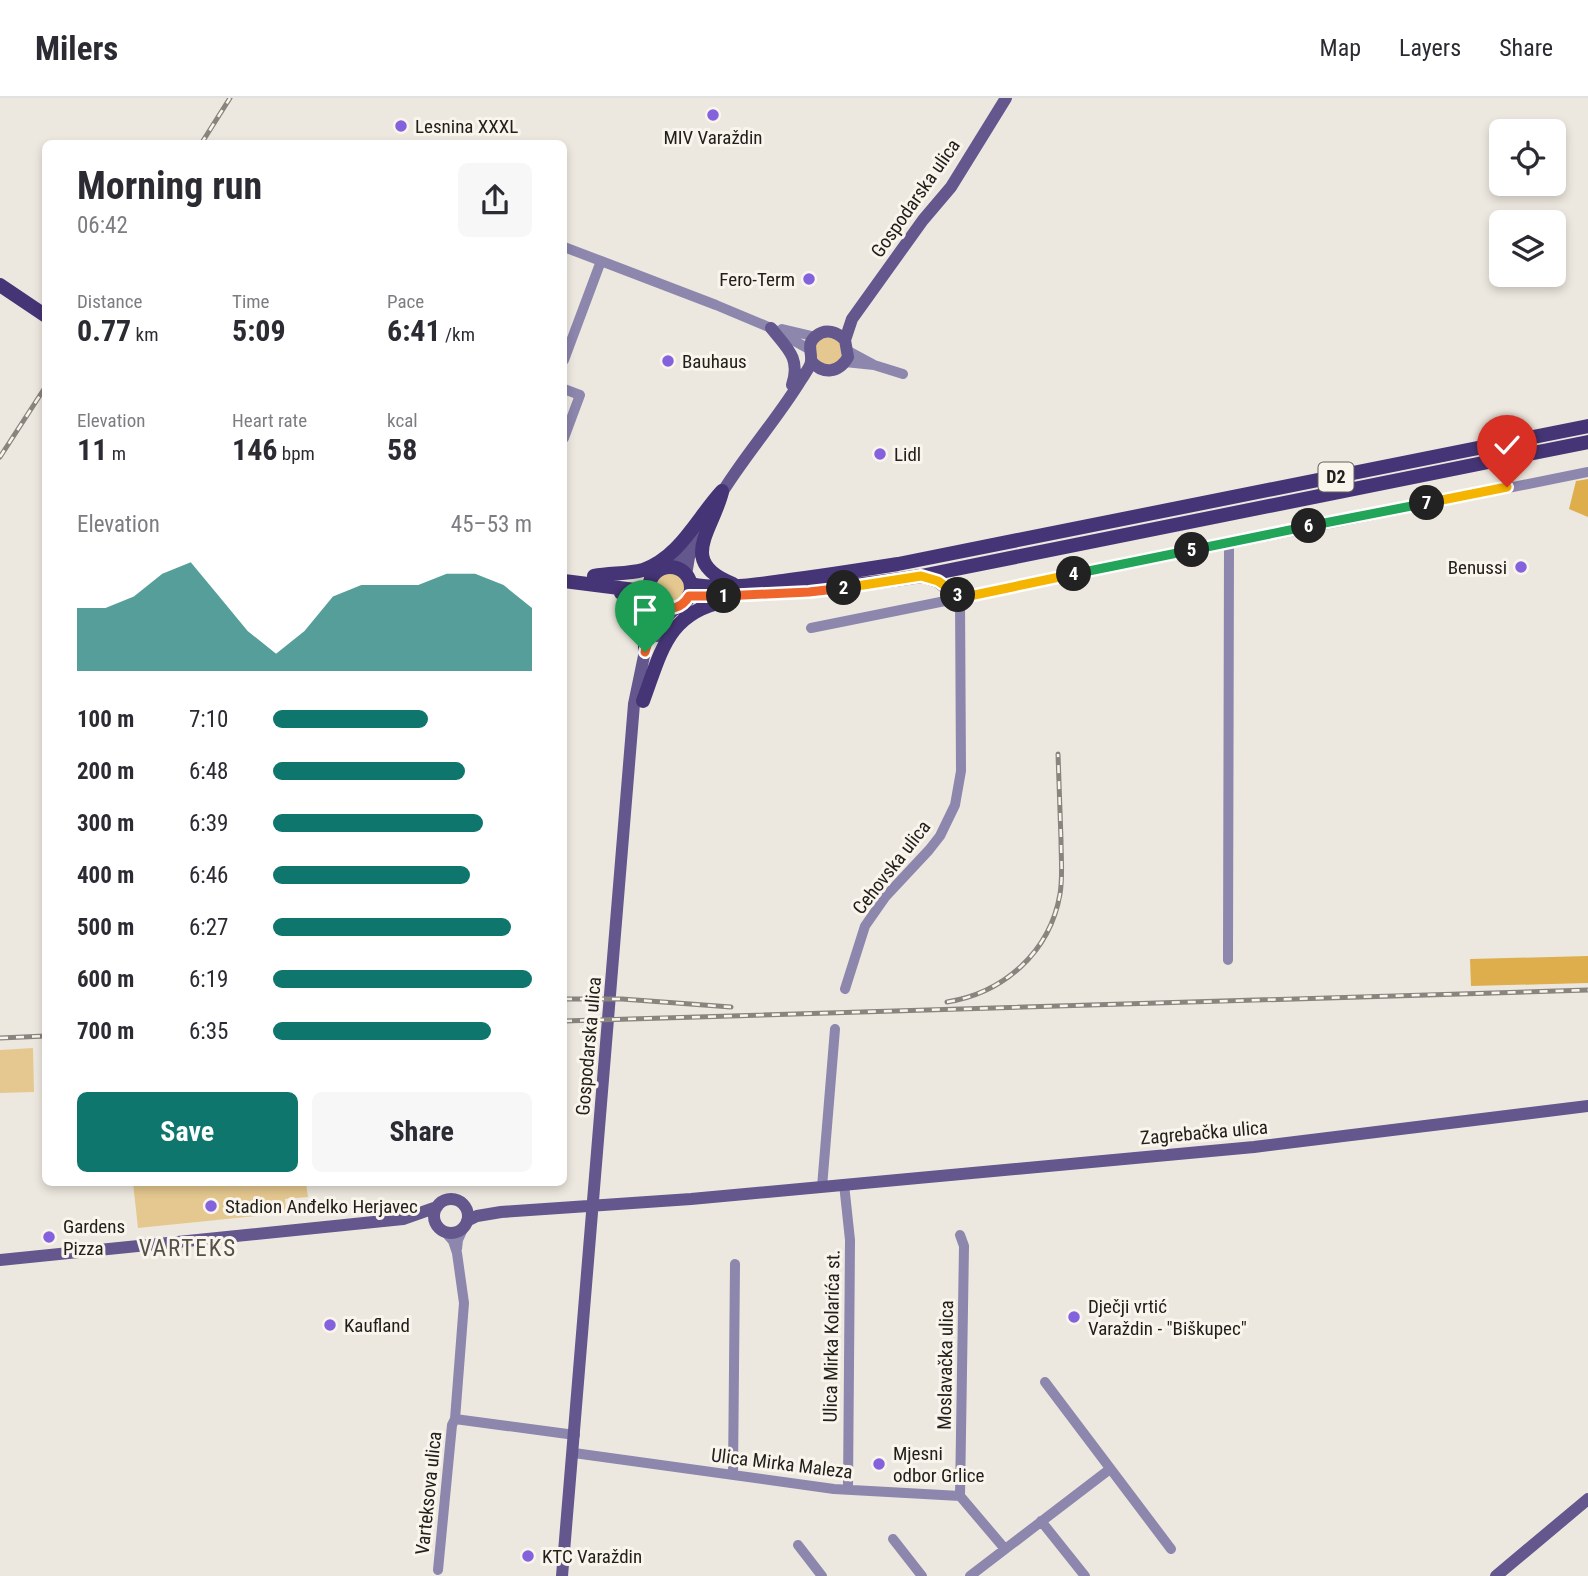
<!DOCTYPE html>
<meta charset="utf-8">
<style>
:root{--surface:#fff;--page:#f7f7f7;--text:#2b2b33;--muted:#7c7c81;--line:#e1e1e2;--accent:#0f766e}
body{margin:0;font-family:"Roboto Condensed",sans-serif;background:var(--page);color:var(--text);height:100vh;display:flex;flex-direction:column;font-size:26px;white-space:nowrap}
*{box-sizing:border-box;margin:0}
p{font-size:23px;color:var(--muted)}
.icon{flex:none;width:38px;height:38px;fill:none;stroke:currentColor;stroke-width:2;stroke-linecap:round;stroke-linejoin:round}
.map{position:relative;flex:1;overflow:hidden}
.sheet{position:absolute;left:42px;top:42px;width:525px;height:1046px;display:flex;flex-direction:column;background:var(--surface);border-radius:10px;box-shadow:0 4px 10px #0003}
.sheet>*{flex:none}
.controls{position:absolute;left:1489px;top:21px;display:grid;gap:14px}
.controls a{display:grid;place-items:center;width:77px;height:77px;border-radius:10px;background:var(--surface);box-shadow:0 4px 10px #0003;font-size:35px}
.pin{position:absolute;display:grid;place-items:center;width:60px;height:60px;color:#fff;margin:-72px -30px;border-radius:50% 50% 50% 0;rotate:-45deg;box-shadow:0 0 7px #0007}
.pin .icon{rotate:45deg}
.km{position:absolute;width:35px;height:35px;margin:-18px;border-radius:50%;background:#222;color:#fff;font-size:19px;line-height:35px;text-align:center}
.round{display:grid;place-items:center;flex:none;width:74px;height:74px;border-radius:10px;background:var(--page)}
.headline{display:flex;align-items:center;justify-content:space-between;height:119px;padding:0 35px}
h1{font-size:38px;font-weight:700;line-height:52px}
.stats{display:grid;grid-template-columns:repeat(3,1fr);gap:10px;height:119px;padding:7px 35px}
.stats div{display:grid;align-content:center}
.stats b{font-size:30px;font-weight:700}
.stats small{font-size:19px;font-weight:400}
.stats p{font-size:19px}
.chart{height:196px;padding:14px 35px}
.chart p{display:flex;justify-content:space-between}
.chart svg{width:100%;height:126px;margin-top:7px;fill:var(--accent);opacity:.7}
.action{display:flex;gap:14px;margin-top:auto;padding:14px 35px}
.action a{flex:1;height:80px;border-radius:10px;background:var(--accent);color:#fff;font-size:28px;font-weight:700;line-height:80px;text-align:center}
.action a+a{background:var(--page);color:var(--text)}
ul{padding:0 35px;list-style:none;font-size:23px}
li{display:grid;grid-template-columns:112px 84px 1fr;align-items:center;height:52px}
li i{height:18px;border-radius:9px;background:var(--accent)}
header{display:flex;align-items:center;gap:42px;box-sizing:border-box;height:98px;padding:0 35px;background:var(--surface);border-bottom:2px solid var(--line)}
header strong{font-size:33px}
nav{display:flex;gap:38px;margin-inline-start:auto;font-size:24px}
.map>svg:first-child{display:block}
.green{fill:#e5c88f}
.forest{fill:#ddae4b}
.lines{fill:none;stroke-linecap:round;stroke-linejoin:round}
.street{stroke:#8d86ad;stroke-width:10}
.secondary{stroke:#63578e;stroke-width:12}
.primary{stroke:#463576;stroke-width:14}
.rail-casing{stroke:#88847e;stroke-width:5}
.rail{stroke:#faf5ec;stroke-width:2.5;stroke-dasharray:8;stroke-linecap:butt}
.split-1-casing{stroke:#fff;stroke-width:14}
.split-2-casing{stroke:#fff;stroke-width:14}
.split-3-casing{stroke:#fff;stroke-width:14}
.split-4-casing{stroke:#fff;stroke-width:14}
.split-5-casing{stroke:#fff;stroke-width:14}
.split-6-casing{stroke:#fff;stroke-width:14}
.split-7-casing{stroke:#fff;stroke-width:14}
.split-8-casing{stroke:#fff;stroke-width:14}
.split-1{stroke:#f0652b;stroke-width:9}
.split-2{stroke:#f0652b;stroke-width:9}
.split-3{stroke:#f5b400;stroke-width:9}
.split-4{stroke:#f5b400;stroke-width:9}
.split-5{stroke:#22a559;stroke-width:9}
.split-6{stroke:#22a559;stroke-width:9}
.split-7{stroke:#22a559;stroke-width:9}
.split-8{stroke:#f5b400;stroke-width:9}
.poi-dot{fill:#8462dd;stroke:#faf5ec;stroke-width:2.5}
.labels{text-anchor:middle;stroke-width:6;stroke-linejoin:round;paint-order:stroke}
.shield{fill:#faf5ec;stroke:#63605b;stroke-width:2}
.shield-label{font-size:18px;font-weight:bold;fill:#22201d}
.poi-label{font-size:19px;fill:#22201d;stroke:#faf5ec;text-anchor:start}
.street-label{font-size:19px;fill:#22201d;stroke:#faf5ec}
.quarter-label{font-size:23px;letter-spacing:2px;fill:#55514a;stroke:#faf5ec}
</style>
<header>
<strong>Milers</strong>
<nav><a>Map</a><a>Layers</a><a>Share</a></nav>
</header>
<div class="map">
<svg width="1588" height="1478" viewBox="0 0 1588 1478">
<rect width="100%" height="100%" fill="#ede8df"/>
<!-- green -->
<path class="green" d="M814 253a14 14 0 1 1 28 0a14 14 0 1 1-28 0Z
M654 491a16 16 0 1 1 32 0a16 16 0 1 1-32 0Z
M 33,950 L 34,994 L 0,995 L 0,952 Z
M 133,1085 L 306,1085 L 308,1099 L 285,1101 L 286,1115 L 138,1130 Z"/>
<!-- forest -->
<path class="forest" d="M 1588,381 L 1588,419 L 1569,411 L 1576,383 Z
M 1588,858 L 1588,885 L 1471,888 L 1470,861 Z"/>
<g class="lines">
<!-- street -->
<path class="street" d="M 564,149 L 601,163
M 782,231 L 816,239
M 848,253 L 874,267 L 903,276
M 564,262 L 601,163 L 716,207 L 771,230 L 809,251
M 845,264 L 874,267
M 564,291 L 580,297 L 564,340
M 811,530 L 1588,374
M 1228,862 L 1229,444
M 845,891 L 865,828 L 886,798 L 929,752 L 940,738 L 955,707 L 961,673 L 960,500
M 844,1086 L 850,1142 L 848,1391
M 822,1089 L 835,931
M 445,1134 L 453,1143 L 457,1155 L 464,1205 L 455,1321 L 575,1337
M 457,1151 L 458,1142 L 463,1131
M 1045,1284 L 1171,1451
M 574,1355 L 834,1391 L 960,1398 L 1005,1451
M 733,1377 L 735,1166
M 960,1398 L 964,1148 L 960,1137
M 1041,1423 L 1085,1478
M 893,1441 L 922,1478
M 798,1447 L 822,1478
M 438,1472 L 452,1327 L 455,1321
M 970,1478 L 1110,1371"/>
<!-- secondary -->
<path class="secondary" d="M 771,230 C 787,250 801,260 792,287
M 845,242 L 852,221 L 923,122 L 951,89 L 1006,0
M 718,401 C 743,359 776,323 801,282 C 804,277 811,268 811,263 C 812,253 806,246 816,238 C 826,230 837,234 845,242 L 848,259 C 839,275 823,277 811,263
M 669,469 L 683,456 L 696,434
M 686,477 L 689,459 L 695,447
M 657,538 L 665,521 L 677,509
M434 1118a17 17 0 1 1 34 0a17 17 0 1 1-34 0Z
M 467,1123 L 477,1118 L 501,1114 L 691,1101 L 1254,1049 L 1588,1008
M 0,1162 L 403,1121 L 437,1109
M 562,1478 L 634,606 L 645,553 L 658,507
M 1496,1478 L 1588,1401"/>
<!-- primary -->
<path class="primary" d="M 0,187 L 46,218
M 722,394 C 712,434 677,464 733,486
M649 490a21 21 0 1 1 42 0a21 21 0 1 1-42 0Z
M 594,478 C 610,475 628,476 643,472 C 680,459 697,420 722,393
M 923,478 L 938,483 L 960,500
M 564,483 L 635,492 L 651,499
M 691,486 C 721,492 753,487 783,483 C 822,478 860,472 898,466 L 1588,328
M 621,495 C 650,507 645,527 645,553
M 689,497 C 769,498 843,490 921,478 L 1588,344
M 643,603 C 661,555 667,514 726,503"/>
<!-- rail casing -->
<g class="rail-casing">
<path id="rail" d="M 201,46 L 230,0
M 0,359 L 46,288
M 564,901 L 622,901 L 731,909
M 947,904 C 1004,895 1050,854 1060,796 C 1063,778 1061,760 1061,742 C 1060,713 1059,685 1058,656
M 564,923 L 1588,892
M 0,940 L 46,938"/>
</g>
<!-- rail -->
<use href="#rail" class="rail"/>
</g>
<g class="lines">
<!-- split-1 casing -->
<g class="split-1-casing">
<path id="split-1" d="M 645,554 L 659,507 C 671,513 682,510 689,498 L 724,498"/>
</g>
<!-- split-2 casing -->
<g class="split-2-casing">
<path id="split-2" d="M 724,498 L 809,494 L 844,490"/>
</g>
<!-- split-3 casing -->
<g class="split-3-casing">
<path id="split-3" d="M 844,490 L 921,478 L 938,483 L 958,497"/>
</g>
<!-- split-4 casing -->
<g class="split-4-casing">
<path id="split-4" d="M 958,497 L 960,500 L 1074,476"/>
</g>
<!-- split-5 casing -->
<g class="split-5-casing">
<path id="split-5" d="M 1074,476 L 1192,452"/>
</g>
<!-- split-6 casing -->
<g class="split-6-casing">
<path id="split-6" d="M 1192,452 L 1309,428"/>
</g>
<!-- split-7 casing -->
<g class="split-7-casing">
<path id="split-7" d="M 1309,428 L 1427,405"/>
</g>
<!-- split-8 casing -->
<g class="split-8-casing">
<path id="split-8" d="M 1427,405 L 1507,389"/>
</g>
<!-- split-1 -->
<use href="#split-1" class="split-1"/>
<!-- split-2 -->
<use href="#split-2" class="split-2"/>
<!-- split-3 -->
<use href="#split-3" class="split-3"/>
<!-- split-4 -->
<use href="#split-4" class="split-4"/>
<!-- split-5 -->
<use href="#split-5" class="split-5"/>
<!-- split-6 -->
<use href="#split-6" class="split-6"/>
<!-- split-7 -->
<use href="#split-7" class="split-7"/>
<!-- split-8 -->
<use href="#split-8" class="split-8"/>
</g>
<!-- markers -->
<g class="poi-dot">
<circle cx="713" cy="17" r="7"/>
<circle cx="401" cy="28" r="7"/>
<circle cx="809" cy="181" r="7"/>
<circle cx="668" cy="263" r="7"/>
<circle cx="880" cy="356" r="7"/>
<circle cx="1521" cy="469" r="7"/>
<circle cx="211" cy="1108" r="7"/>
<circle cx="49" cy="1139" r="7"/>
<circle cx="1074" cy="1219" r="7"/>
<circle cx="330" cy="1227" r="7"/>
<circle cx="879" cy="1366" r="7"/>
<circle cx="528" cy="1458" r="7"/>
</g>
<g class="labels">
<!-- shield labels -->
<rect class="shield" x="1318.5" y="364.5" width="35" height="29" rx="5"/>
<g class="shield-label">
<text x="1336" y="385">D2</text>
</g>
<!-- poi labels -->
<g class="poi-label">
<text x="415" y="35">Lesnina XXXL</text>
<text x="713" y="46" text-anchor="middle">MIV Varaždin</text>
<text x="795" y="188" text-anchor="end">Fero-Term</text>
<text x="682" y="270">Bauhaus</text>
<text x="894" y="363">Lidl</text>
<text x="1507" y="476" text-anchor="end">Benussi</text>
<text x="225" y="1115">Stadion Anđelko Herjavec</text>
<text x="63" y="1135">Gardens<tspan x="63" dy="22">Pizza</tspan></text>
<text x="1088" y="1215">Dječji vrtić<tspan x="1088" dy="22">Varaždin - "Biškupec"</tspan></text>
<text x="344" y="1234">Kaufland</text>
<text x="893" y="1362">Mjesni<tspan x="893" dy="22">odbor Grlice</tspan></text>
<text x="542" y="1465">KTC Varaždin</text>
</g>
<!-- street labels -->
<g class="street-label">
<text transform="translate(915 100) rotate(-55)" y="7">Gospodarska ulica</text>
<text transform="translate(891 769) rotate(-52)" y="7">Cehovska ulica</text>
<text transform="translate(588 948) rotate(-85)" y="7">Gospodarska ulica</text>
<text transform="translate(1204 1034) rotate(-5)" y="7">Zagrebačka ulica</text>
<text transform="translate(831 1238) rotate(-89)" y="7">Ulica Mirka Kolarića st.</text>
<text transform="translate(945 1267) rotate(-89)" y="7">Moslavačka ulica</text>
<text transform="translate(782 1365) rotate(7)" y="7">Ulica Mirka Maleza</text>
<text transform="translate(428 1395) rotate(-84)" y="7">Varteksova ulica</text>
</g>
<!-- quarter labels -->
<g class="quarter-label">
<text x="188" y="1158">VARTEKS</text>
</g>
</g>
</svg>
<div class="controls">
<a><svg class="icon" aria-label="locate" viewBox="0 0 24 24"><circle cx="12" cy="12" r="6"/><path d="M12 2v4M12 18v4M2 12h4M18 12h4"/></svg></a>
<a><svg class="icon" aria-label="layers" viewBox="0 0 24 24"><path d="M12 4l9 5-9 5-9-5zM3 14l9 5 9-5"/></svg></a>
</div>
<div class="pin" style="left:645px;top:554px;background:#1e9e55"><svg class="icon" aria-label="arrive" viewBox="0 0 24 24"><path d="M6 21V4h12l-3 4 3 4H6"/></svg></div>
<div class="pin" style="left:1507px;top:389px;background:#d93025"><svg class="icon" aria-label="check" viewBox="0 0 24 24"><path d="M5 12l5 5 9-10"/></svg></div>
<b class="km" style="left:724px;top:498px">1</b>
<b class="km" style="left:844px;top:490px">2</b>
<b class="km" style="left:958px;top:497px">3</b>
<b class="km" style="left:1074px;top:476px">4</b>
<b class="km" style="left:1192px;top:452px">5</b>
<b class="km" style="left:1309px;top:428px">6</b>
<b class="km" style="left:1427px;top:405px">7</b>
<section class="sheet">
<div class="headline"><div><h1>Morning run</h1><p>06:42</p></div><a class="round"><svg class="icon" aria-label="share" viewBox="0 0 24 24"><path d="M12 15V3M7 8l5-5 5 5M5 13v7h14v-7"/></svg></a></div>
<div class="stats">
<div><p>Distance</p><b>0.77<small> km</small></b></div>
<div><p>Time</p><b>5:09</b></div>
<div><p>Pace</p><b>6:41<small> /km</small></b></div>
</div>
<div class="stats">
<div><p>Elevation</p><b>11<small> m</small></b></div>
<div><p>Heart rate</p><b>146<small> bpm</small></b></div>
<div><p>kcal</p><b>58</b></div>
</div>
<div class="chart"><p><span>Elevation</span>45–53 m</p>
<svg viewBox="0 0 160 44" preserveAspectRatio="none"><path d="M0 44V22L10 22L20 18L30 10L40 6L50 18L60 30L70 38L80 30L90 18L100 14L110 14L120 14L130 10L140 10L150 14L160 22V44z"/></svg>
</div>
<ul>
<li><b>100 m</b>7:10<i style="width:60%"></i></li>
<li><b>200 m</b>6:48<i style="width:74%"></i></li>
<li><b>300 m</b>6:39<i style="width:81%"></i></li>
<li><b>400 m</b>6:46<i style="width:76%"></i></li>
<li><b>500 m</b>6:27<i style="width:92%"></i></li>
<li><b>600 m</b>6:19<i style="width:100%"></i></li>
<li><b>700 m</b>6:35<i style="width:84%"></i></li>
</ul>
<div class="action"><a>Save</a><a>Share</a></div>
</section>
</div>
